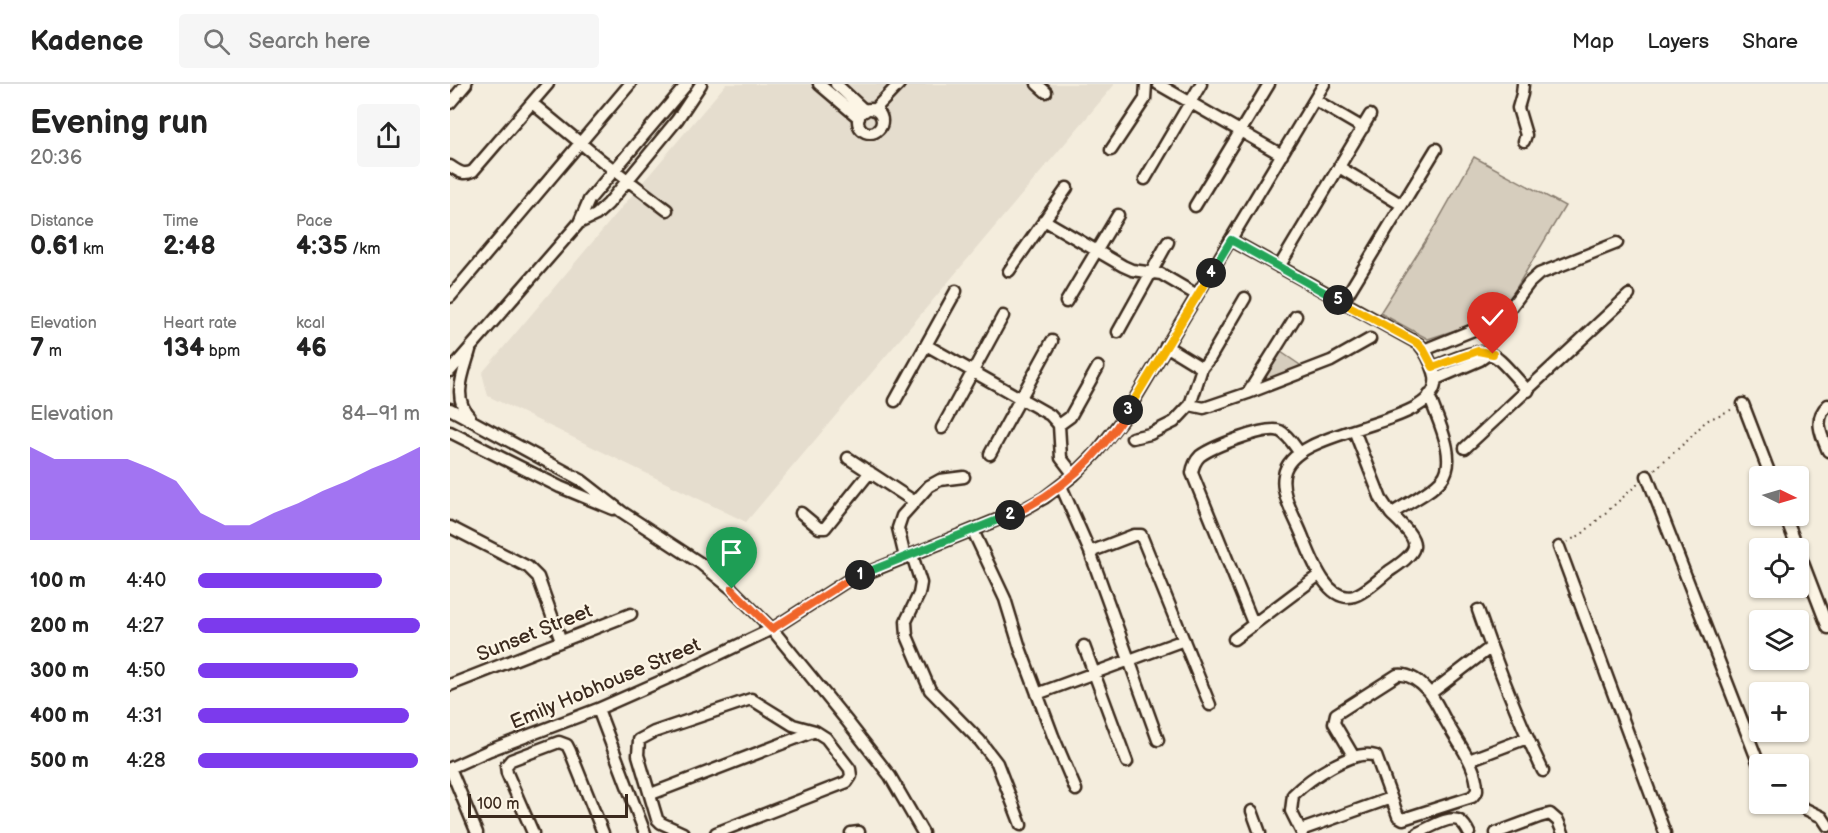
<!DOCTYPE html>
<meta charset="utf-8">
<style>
:root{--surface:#fff;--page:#f6f6f6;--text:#222;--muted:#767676;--line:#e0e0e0;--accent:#7c3aed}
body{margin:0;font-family:"Balsamiq Sans",sans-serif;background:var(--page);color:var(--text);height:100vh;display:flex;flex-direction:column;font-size:22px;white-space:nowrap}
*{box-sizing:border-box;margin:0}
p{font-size:20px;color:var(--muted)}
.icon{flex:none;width:33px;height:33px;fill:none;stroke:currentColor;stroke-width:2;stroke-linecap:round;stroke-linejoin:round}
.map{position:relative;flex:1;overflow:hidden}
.side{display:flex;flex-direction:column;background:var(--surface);width:450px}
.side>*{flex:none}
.needle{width:39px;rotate:95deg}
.controls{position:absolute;left:1299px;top:382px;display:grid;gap:12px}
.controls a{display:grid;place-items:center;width:60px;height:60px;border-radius:6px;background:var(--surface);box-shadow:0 2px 4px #0004;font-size:30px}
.scale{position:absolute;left:18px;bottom:15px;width:160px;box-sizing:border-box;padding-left:6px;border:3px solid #3b2a1e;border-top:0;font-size:16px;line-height:21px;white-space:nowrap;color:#3b2a1e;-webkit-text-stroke:4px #fcf5e5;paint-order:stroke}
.pin{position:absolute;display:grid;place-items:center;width:51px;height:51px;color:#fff;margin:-62px -26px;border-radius:50% 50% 50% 0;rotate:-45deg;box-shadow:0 0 6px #0007}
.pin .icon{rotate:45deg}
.km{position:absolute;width:30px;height:30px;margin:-15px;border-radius:50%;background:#222;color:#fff;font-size:16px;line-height:30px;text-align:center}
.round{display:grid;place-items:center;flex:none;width:63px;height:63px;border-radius:6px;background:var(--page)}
.headline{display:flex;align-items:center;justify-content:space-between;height:102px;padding:0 30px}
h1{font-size:33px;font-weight:700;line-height:45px}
.figures{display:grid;grid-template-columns:repeat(3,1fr);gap:9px;height:102px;padding:6px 30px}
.figures div{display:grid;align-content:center}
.figures b{font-size:26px;font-weight:700}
.figures small{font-size:16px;font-weight:400}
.figures p{font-size:16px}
.chart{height:168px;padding:12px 30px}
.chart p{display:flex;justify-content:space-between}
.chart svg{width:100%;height:108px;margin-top:6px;fill:var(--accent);opacity:.7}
ul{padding:0 30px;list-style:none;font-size:20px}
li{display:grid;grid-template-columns:96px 72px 1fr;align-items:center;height:45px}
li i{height:15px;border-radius:8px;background:var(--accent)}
header{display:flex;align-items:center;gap:36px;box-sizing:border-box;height:84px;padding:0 30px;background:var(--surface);border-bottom:2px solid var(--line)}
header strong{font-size:28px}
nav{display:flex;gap:33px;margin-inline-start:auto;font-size:21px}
.search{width:420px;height:54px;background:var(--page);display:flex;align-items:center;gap:15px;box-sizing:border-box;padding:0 21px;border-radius:6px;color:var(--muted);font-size:22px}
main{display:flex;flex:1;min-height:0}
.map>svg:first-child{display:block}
.built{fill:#e5ddce}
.green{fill:#d6cdbd;stroke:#887c6e;stroke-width:1.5}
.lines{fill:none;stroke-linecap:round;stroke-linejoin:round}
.minor-casing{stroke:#3b2a1e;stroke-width:15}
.path{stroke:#3b2a1e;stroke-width:2;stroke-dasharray:1.5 4.5;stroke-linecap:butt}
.minor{stroke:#fcf5e5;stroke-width:10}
.split-1-casing{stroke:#fff;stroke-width:12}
.split-2-casing{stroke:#fff;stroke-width:12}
.split-3-casing{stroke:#fff;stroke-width:12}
.split-4-casing{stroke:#fff;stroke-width:12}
.split-5-casing{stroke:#fff;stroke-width:12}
.split-6-casing{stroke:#fff;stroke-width:12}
.split-1{stroke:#f0652b;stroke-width:8}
.split-2{stroke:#22a559;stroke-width:8}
.split-3{stroke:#f0652b;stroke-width:8}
.split-4{stroke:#f5b400;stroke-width:8}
.split-5{stroke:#22a559;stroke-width:8}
.split-6{stroke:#f5b400;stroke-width:8}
.labels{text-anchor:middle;stroke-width:4.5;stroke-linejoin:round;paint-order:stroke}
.street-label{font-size:20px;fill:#3b2a1e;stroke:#fcf5e5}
</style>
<header>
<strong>Kadence</strong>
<div class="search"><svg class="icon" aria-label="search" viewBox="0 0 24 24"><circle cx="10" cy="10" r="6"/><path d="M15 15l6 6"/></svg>Search here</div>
<nav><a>Map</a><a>Layers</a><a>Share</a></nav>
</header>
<main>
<section class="side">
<div class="headline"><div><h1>Evening run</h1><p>20:36</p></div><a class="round"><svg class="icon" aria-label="share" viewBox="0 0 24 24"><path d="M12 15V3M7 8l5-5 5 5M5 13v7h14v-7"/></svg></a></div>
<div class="figures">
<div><p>Distance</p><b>0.61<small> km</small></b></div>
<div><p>Time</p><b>2:48</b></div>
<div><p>Pace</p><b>4:35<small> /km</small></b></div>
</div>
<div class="figures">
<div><p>Elevation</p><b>7<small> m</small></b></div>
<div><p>Heart rate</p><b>134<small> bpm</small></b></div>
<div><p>kcal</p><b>46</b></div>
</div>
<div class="chart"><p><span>Elevation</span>84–91 m</p>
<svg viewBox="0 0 160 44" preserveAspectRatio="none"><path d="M0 44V6L10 11L20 11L30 11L40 11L50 15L60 20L70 33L80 38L90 38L100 33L110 29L120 24L130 20L140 15L150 11L160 6V44z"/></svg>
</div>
<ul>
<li><b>100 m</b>4:40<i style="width:83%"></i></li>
<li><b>200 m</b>4:27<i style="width:100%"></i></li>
<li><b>300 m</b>4:50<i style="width:72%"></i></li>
<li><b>400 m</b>4:31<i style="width:95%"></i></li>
<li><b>500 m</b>4:28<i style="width:99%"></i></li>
</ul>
</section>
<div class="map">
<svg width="1378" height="749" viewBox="0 0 1378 749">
<rect width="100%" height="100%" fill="#f4eddd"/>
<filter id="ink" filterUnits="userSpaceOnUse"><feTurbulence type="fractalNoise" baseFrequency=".0167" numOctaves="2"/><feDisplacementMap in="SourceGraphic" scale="12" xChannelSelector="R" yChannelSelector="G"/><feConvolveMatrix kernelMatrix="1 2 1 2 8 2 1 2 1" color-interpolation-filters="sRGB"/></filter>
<g filter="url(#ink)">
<!-- built -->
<path class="built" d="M 276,0 L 665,0 L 296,438 L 38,312 L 32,289 Z"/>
<!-- green -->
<path class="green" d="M 1024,73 L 1115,122 L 1052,228 L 1021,241 L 978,255 L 930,229 L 985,142 Z
M 831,268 L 853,283 L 814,296 Z"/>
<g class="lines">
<!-- minor casing -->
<g class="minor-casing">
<path id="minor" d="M 369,0 L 409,34
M 386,0 L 415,27
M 587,0 L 596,8
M 708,0 L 832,71
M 1073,0 L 1072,10 L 1068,24 L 1076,51 L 1074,57
M 865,16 L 913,44
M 0,19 L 16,0
M 82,19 L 151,76 L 217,126
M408 37a12 12 0 1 1 24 0a12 12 0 1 1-24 0Z
M 424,26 L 449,0
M 661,66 L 695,15 L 696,0
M 0,82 C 8,87 13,92 23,87 L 98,0
M 889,83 L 952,121
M 695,95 L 751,0
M 745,122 L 819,0
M 594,136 L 673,182 L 682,186 L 711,190 L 747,211
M 129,139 L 146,131 L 158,120 L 227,36 L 251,0
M 781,156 L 969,260 C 976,268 981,278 984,288 C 1002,345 842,339 834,391 C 830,410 845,433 852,451 C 860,470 876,520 904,512 C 916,508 928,496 938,488 C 945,483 962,473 964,463 C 966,452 948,437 941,430 C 957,419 979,410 992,395 C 1009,375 986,333 979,311
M 829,183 L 920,31
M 559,187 L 617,104
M 0,213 L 180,0
M 616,218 L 668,131
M 893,218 L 986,65
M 668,248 L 718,158
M 476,261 L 600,331 L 609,341 L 611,374 L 624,391
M 716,262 L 752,284
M 974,266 L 1053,234 L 1079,199 L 1089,190 L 1167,159
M 983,283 C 1042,260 1036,260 1078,307
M 0,287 L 129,139 L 139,116 L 237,0
M 986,295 L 1030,276 L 1040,269
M 798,309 L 846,232
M 445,317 L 506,207
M 1293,320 L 1321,393
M 740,321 L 754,324 L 798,309 L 881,277 L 920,255
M 1378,321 C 1363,335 1371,351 1378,367
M 0,325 L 131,396 L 172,428 L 250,479 L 282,505 L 322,545 L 397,637 L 440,692 L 473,749
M 20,333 C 1,314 14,288 20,266
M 609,341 L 620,333 L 648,283
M 492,344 L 553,232
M 904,346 L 931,415 L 941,430
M 0,348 L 110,403 L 163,425
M 682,354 L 700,350 L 724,338 L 740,321 L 752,284 L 760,274 L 795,214
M 1015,364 L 1179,211
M 540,370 L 602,257
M 398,374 L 465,418
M 1197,392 L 1310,683
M 611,402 L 640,468 L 708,656
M 351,429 L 369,444 L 375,444 L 420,388
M 1335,432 L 1348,465
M 0,443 L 78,483 L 88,493 L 111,557
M 523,447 L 555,515 L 570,564 L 603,652 L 626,706
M 1109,463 L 1215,749
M 1348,466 L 1378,544
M 640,468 L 684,451 L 691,451 L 760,621
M 462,471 L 471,499 L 469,510 L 456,537 L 457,552 L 480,606 L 530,657 L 547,679 L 571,741
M 455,473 L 448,444 L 452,432 L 479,402 L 490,396 L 514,393
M 1028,526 C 1047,581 1068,635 1093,687
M 803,539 L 742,389 C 743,382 745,377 750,372 C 762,363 817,341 830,347 C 838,351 844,361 849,368
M 784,555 L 869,491
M 634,562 L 677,678
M 0,601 L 181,530
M 981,609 L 1041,563
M 587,610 L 734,556
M 148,625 L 195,749
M 1019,676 L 1077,654
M 0,684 L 40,666 L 148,625 L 234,587 L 322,545 L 397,497 L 574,425 L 594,414 L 624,391 L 646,369 L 674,333 L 874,0
M 0,684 L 27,749
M 201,710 L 365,647
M 1345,720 L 1372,733 L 1378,742
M 802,727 L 810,749
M 851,746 L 941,714
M 83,749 L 57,689 L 56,682 L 61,676 L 109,658 L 117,661 L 120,667 L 153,749
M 233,749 L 211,739 L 207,735 L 188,671 L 189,656 L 204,648 L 301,615 L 343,641 L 365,647 L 376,654 L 400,685 L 401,692 L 397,698 L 266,749
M 401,749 L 409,748
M 852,749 L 841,727 L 843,711 C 859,695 903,664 926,672 L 948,732 L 953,735 L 1022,713 L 1027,707 C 1028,683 1008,659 997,639 C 991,629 986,616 978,607 C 970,598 960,589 947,591 L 886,630 L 884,639 L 904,673
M 968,749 C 978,745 1000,730 1010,737 C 1014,740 1017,745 1019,749
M 1046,749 L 1089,733 L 1100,730 L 1108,737 L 1113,749"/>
</g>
<!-- path -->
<path class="path" d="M 1205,385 L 1237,357 L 1256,337 L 1285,324
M 1117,458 L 1132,450 L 1189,399"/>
<!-- minor -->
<use href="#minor" class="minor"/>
</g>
</g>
<g class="lines" filter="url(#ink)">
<!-- split-1 casing -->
<g class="split-1-casing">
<path id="split-1" d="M 282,505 L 322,545 L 397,497 L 410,491"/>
</g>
<!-- split-2 casing -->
<g class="split-2-casing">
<path id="split-2" d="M 410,491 L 560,431"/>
</g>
<!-- split-3 casing -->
<g class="split-3-casing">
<path id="split-3" d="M 560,431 C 609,410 650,372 678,326"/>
</g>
<!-- split-4 casing -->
<g class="split-4-casing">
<path id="split-4" d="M 678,326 L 761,189"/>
</g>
<!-- split-5 casing -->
<g class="split-5-casing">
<path id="split-5" d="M 761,189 L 781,156 L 888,216"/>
</g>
<!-- split-6 casing -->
<g class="split-6-casing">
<path id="split-6" d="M 888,216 L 969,260 L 974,266 L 983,283 L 1028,267 L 1043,270"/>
</g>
<!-- split-1 -->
<use href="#split-1" class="split-1"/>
<!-- split-2 -->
<use href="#split-2" class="split-2"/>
<!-- split-3 -->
<use href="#split-3" class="split-3"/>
<!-- split-4 -->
<use href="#split-4" class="split-4"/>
<!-- split-5 -->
<use href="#split-5" class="split-5"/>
<!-- split-6 -->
<use href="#split-6" class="split-6"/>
</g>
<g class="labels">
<!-- street labels -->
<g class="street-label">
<text transform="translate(84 548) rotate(-22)" y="7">Sunset Street</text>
<text transform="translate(155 599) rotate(-23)" y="7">Emily Hobhouse Street</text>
</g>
</g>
</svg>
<div class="controls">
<a><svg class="needle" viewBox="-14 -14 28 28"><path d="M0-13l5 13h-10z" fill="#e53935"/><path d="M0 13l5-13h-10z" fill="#767676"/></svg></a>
<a><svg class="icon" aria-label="locate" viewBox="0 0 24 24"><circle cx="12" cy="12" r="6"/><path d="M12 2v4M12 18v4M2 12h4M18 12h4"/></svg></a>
<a><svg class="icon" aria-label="layers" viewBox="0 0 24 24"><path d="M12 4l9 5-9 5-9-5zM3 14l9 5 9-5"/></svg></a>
<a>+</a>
<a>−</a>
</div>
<div class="scale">100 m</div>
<div class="pin" style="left:282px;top:505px;background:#1e9e55"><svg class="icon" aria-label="arrive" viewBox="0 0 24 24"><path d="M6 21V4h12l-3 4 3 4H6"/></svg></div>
<div class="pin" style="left:1043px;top:270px;background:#d93025"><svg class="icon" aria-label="check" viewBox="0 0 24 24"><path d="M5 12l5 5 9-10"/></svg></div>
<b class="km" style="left:410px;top:491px">1</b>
<b class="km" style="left:560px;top:431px">2</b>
<b class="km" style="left:678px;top:326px">3</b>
<b class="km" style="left:761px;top:189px">4</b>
<b class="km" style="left:888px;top:216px">5</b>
</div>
</main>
